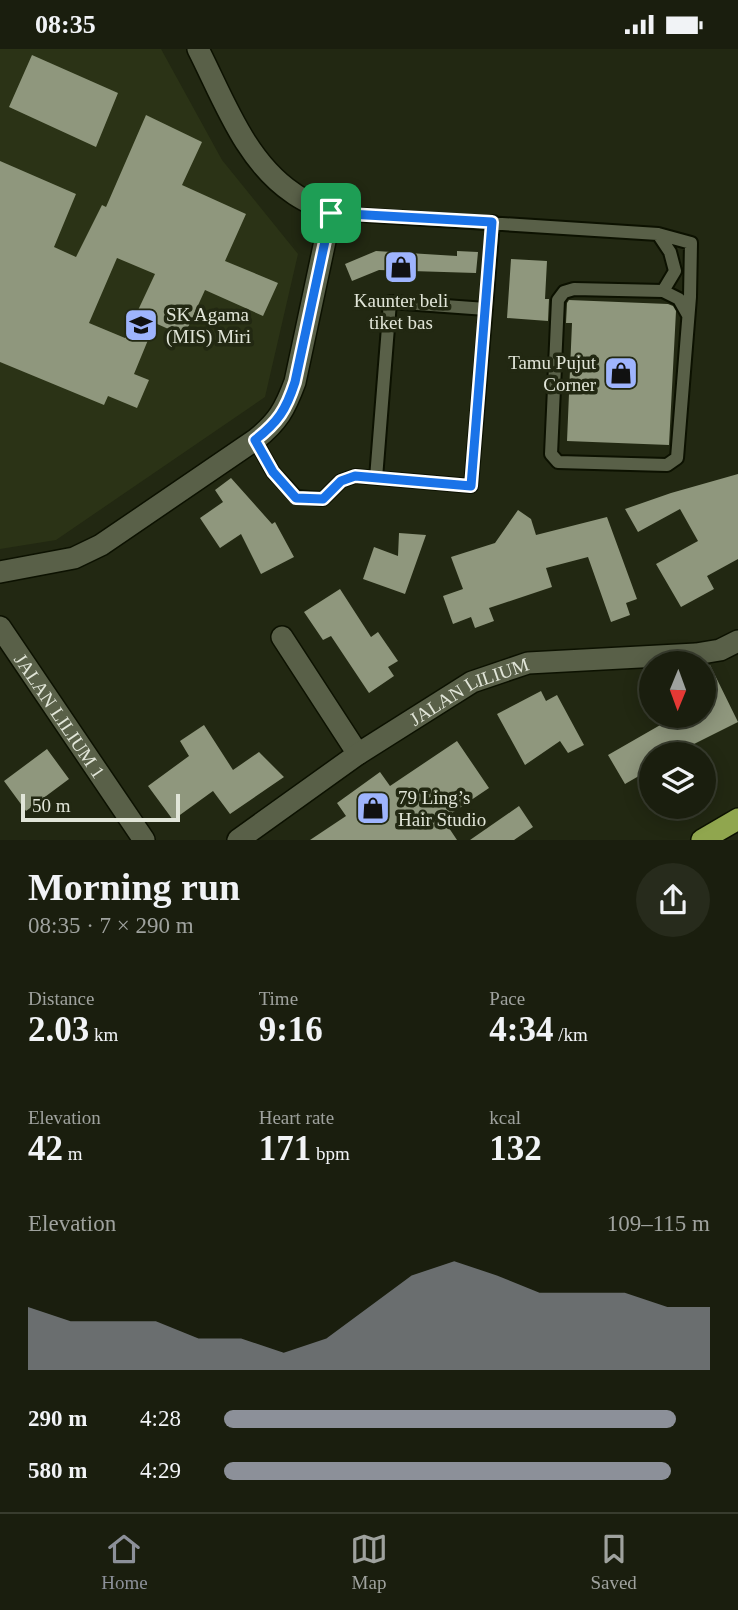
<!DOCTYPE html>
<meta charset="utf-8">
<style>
:root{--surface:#1a1e0e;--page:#272b1c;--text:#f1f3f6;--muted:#9fa29e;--line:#383c2e;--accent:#8c9099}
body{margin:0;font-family:"Times New Roman",serif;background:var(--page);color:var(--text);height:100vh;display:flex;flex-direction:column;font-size:26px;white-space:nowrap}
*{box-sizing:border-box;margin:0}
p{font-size:23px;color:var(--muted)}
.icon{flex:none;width:38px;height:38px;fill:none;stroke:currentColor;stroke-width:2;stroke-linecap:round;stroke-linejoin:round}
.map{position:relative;height:791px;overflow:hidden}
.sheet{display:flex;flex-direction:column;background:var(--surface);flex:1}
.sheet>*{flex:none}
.needle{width:46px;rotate:181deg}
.buttons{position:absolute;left:639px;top:602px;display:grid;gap:14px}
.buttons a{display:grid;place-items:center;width:77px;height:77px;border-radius:50%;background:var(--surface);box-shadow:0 4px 18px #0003,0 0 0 2px var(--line);font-size:35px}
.scale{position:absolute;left:21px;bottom:18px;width:159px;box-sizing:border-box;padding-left:7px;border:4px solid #e1e5d8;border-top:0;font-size:19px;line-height:24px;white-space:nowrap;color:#e1e5d8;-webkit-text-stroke:5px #222812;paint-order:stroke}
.pin{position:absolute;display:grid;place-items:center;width:60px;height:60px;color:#fff;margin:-30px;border-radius:14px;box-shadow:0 4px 10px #0006}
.round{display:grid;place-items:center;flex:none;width:74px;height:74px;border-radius:37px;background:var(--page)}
.headline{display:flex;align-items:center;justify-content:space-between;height:119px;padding:0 28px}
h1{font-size:38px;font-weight:600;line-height:52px}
.metrics{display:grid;grid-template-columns:repeat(3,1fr);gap:10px;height:119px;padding:7px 28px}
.metrics div{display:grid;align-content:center}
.metrics b{font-size:35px;font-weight:600}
.metrics small{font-size:19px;font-weight:400}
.metrics p{font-size:19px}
.chart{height:196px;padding:14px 28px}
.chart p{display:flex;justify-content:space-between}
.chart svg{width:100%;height:126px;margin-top:7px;fill:var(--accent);opacity:.7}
ul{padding:0 28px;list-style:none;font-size:23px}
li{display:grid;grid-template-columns:112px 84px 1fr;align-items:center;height:52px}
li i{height:18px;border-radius:9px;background:var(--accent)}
.status{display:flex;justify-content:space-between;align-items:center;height:49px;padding:0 35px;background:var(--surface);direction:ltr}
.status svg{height:19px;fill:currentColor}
.menu{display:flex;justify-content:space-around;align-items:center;height:98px;border-top:2px solid var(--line);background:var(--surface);font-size:19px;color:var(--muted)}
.menu a{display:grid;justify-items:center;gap:4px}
.menu .on{color:var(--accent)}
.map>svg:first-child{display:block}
.built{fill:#2b3316}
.building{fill:#8f977d;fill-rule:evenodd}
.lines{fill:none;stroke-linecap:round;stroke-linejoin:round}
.lane-casing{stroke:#0c1100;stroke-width:16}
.street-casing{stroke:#0c1100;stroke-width:24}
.highway-casing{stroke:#0c1100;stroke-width:24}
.lane{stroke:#596048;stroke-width:12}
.street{stroke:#596048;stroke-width:21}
.highway{stroke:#90a64e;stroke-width:21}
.route-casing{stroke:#fff;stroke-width:14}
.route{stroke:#1a73e8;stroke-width:9}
.labels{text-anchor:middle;stroke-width:7;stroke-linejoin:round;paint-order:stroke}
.poi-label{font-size:19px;fill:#e1e5d8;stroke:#222812;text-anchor:start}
.street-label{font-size:19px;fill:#e1e5d8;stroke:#222812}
</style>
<div class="status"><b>08:35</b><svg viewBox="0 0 49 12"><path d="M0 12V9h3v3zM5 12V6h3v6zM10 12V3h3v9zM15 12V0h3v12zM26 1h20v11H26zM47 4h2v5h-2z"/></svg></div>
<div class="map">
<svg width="738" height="791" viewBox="0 0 738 791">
<rect width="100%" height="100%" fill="#222812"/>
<!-- built -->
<path class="built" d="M 0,0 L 161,0 L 222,111 L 298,205 L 265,348 L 56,491 L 0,500 Z"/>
<!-- building -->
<path class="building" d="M 32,6 L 118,44 L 96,98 L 9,58 Z
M 146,66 L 202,93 L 182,136 L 246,165 L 225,212 L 278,234 L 263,267 L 205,241 L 184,287 L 155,274 L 134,325 L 149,331 L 137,359 L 108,347 L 104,356 L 0,313 L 0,112 L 76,145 L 54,198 L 76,208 L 102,156 L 106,158 ZM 117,209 L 155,225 L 125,289 L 89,274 Z
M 376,202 L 457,207 L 457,202 L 478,203 L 476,224 L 379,221 L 352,232 L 345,215 Z
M 511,210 L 547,212 L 545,250 L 549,250 L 548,272 L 507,269 Z
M 569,251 L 668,255 L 673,257 L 676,262 L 669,396 L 567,392 L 572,274 L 566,274 L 567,254 Z
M 738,425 L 738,510 L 707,527 L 714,540 L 681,558 L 656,515 L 698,492 L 680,460 L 638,483 L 625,460 L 671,444 Z
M 231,429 L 272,475 L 275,473 L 294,508 L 261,525 L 241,485 L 220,499 L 200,469 L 223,453 L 215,441 Z
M 518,461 L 531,470 L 536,486 L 607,468 L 637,550 L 626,554 L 630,566 L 611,573 L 588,508 L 546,519 L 552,538 L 489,559 L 494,572 L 475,579 L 471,568 L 453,575 L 443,547 L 463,540 L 451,508 L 495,494 Z
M 399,484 L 426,486 L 405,545 L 363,530 L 374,498 L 398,507 Z
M 340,540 L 371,588 L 378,583 L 398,612 L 388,618 L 394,627 L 369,644 L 331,587 L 323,591 L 304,563 Z
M 710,616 L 738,673 L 674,705 L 651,705 L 651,720 L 625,735 L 608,706 L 662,675 L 658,667 L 704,667 L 704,617 Z
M 541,642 L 546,652 L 557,646 L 584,696 L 568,704 L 560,692 L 525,716 L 497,665 Z
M 204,676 L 233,721 L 259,703 L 284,728 L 230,765 L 213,742 L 173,771 L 148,737 L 189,707 L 180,692 Z
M 457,692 L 489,739 L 443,770 L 457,791 L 310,791 L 346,767 L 337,754 L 380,723 L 390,737 Z
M 47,700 L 69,730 L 26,762 L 4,732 Z
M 519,757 L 533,778 L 514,791 L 470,791 Z"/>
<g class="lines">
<!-- lane casing -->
<g class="lane-casing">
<path id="lane" d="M 331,164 L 658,185 L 691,194 L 690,248 L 677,409 L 667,416 L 558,413 L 551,405 L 558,251 L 564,243 L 574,240 L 663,242 L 679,250 L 688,266
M 658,185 L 670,203 L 675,222 L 663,242
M 255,391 L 273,423 L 296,448 L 323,450 L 341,432 L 355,427 L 471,437 L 493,173
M 376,429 L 390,253 L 486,260"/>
</g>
<!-- street casing -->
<g class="street-casing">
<g id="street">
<path d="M 0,523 L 74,509 L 101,496 L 255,391 C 278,373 285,360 295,333 L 331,164 C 318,158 304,152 293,144 C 245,112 223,49 198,0"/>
<path id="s1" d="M 0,578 L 144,791"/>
<path d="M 282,588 L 358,705"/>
<path id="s2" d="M 238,791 L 358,705 L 472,633 L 528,614 L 696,605 L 720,601 L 738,592"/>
</g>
</g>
<!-- highway casing -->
<g class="highway-casing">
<path id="highway" d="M 702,791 L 738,770"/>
</g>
<!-- lane -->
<use href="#lane" class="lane"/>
<!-- street -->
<use href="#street" class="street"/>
<!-- highway -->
<use href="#highway" class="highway"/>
</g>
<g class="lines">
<!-- route casing -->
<g class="route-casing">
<path id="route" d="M 331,164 L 492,173 L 471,437 L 355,427 L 341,432 L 323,450 L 296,449 L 273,423 L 255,391 C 278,373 286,361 295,333 Z"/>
</g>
<!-- route -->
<use href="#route" class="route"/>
</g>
<!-- icons -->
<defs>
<g id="shop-square" transform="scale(1.75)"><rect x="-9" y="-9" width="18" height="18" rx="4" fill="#9eb4fd" stroke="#222812"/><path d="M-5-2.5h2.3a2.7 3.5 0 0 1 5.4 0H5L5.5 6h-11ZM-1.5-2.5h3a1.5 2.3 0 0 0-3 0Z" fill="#111"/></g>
<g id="school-square" transform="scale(1.75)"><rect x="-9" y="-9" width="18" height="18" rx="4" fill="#9eb4fd" stroke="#222812"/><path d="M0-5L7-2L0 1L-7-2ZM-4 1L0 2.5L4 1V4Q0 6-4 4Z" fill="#111"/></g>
</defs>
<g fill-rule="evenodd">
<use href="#shop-square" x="401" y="218"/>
<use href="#school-square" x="141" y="276"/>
<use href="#shop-square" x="621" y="324"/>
<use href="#shop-square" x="373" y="759"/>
</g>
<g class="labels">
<!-- poi labels -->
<g class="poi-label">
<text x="401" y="258" text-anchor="middle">Kaunter beli<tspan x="401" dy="22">tiket bas</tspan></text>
<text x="166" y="272">SK Agama<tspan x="166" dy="22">(MIS) Miri</tspan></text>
<text x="596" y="320" text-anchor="end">Tamu Pujut<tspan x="596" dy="22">Corner</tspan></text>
<text x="398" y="755">79 Ling’s<tspan x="398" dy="22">Hair Studio</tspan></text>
</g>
<!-- street labels -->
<g class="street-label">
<text dy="7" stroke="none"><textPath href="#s2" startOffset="276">JALAN LILIUM</textPath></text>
<text dy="7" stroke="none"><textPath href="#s1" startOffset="107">JALAN LILIUM 1</textPath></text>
</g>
</g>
</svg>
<div class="buttons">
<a><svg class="needle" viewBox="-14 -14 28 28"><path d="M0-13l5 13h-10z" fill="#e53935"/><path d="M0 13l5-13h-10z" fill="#9fa29e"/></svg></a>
<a><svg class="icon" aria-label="layers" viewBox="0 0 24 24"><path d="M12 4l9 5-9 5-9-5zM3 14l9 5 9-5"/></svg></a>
</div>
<div class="scale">50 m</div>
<div class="pin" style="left:331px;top:164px;background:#1e9e55"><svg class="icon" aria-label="arrive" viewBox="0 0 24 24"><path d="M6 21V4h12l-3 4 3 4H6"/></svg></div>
</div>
<section class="sheet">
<div class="headline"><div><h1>Morning run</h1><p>08:35 · 7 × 290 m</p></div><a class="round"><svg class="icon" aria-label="share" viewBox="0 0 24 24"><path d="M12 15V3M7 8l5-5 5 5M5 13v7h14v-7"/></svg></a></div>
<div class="metrics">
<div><p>Distance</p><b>2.03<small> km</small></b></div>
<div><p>Time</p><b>9:16</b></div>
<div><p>Pace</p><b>4:34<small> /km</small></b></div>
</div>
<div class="metrics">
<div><p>Elevation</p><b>42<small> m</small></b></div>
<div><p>Heart rate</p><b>171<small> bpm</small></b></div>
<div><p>kcal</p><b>132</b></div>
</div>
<div class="chart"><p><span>Elevation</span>109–115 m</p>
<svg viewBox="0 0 160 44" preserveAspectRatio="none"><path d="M0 44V22L10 27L20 27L30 27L40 33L50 33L60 38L70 33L80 22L90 11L100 6L110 11L120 17L130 17L140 17L150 22L160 22V44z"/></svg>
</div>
<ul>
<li><b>290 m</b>4:28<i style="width:93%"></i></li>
<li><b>580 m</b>4:29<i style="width:92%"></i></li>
</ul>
</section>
<nav class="menu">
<a class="on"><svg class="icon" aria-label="home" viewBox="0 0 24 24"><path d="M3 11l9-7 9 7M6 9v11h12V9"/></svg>Home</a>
<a><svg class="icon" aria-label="map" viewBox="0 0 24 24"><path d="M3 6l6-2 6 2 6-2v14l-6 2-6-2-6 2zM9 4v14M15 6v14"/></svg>Map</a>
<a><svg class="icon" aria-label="saved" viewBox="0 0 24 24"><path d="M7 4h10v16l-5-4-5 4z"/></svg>Saved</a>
</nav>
